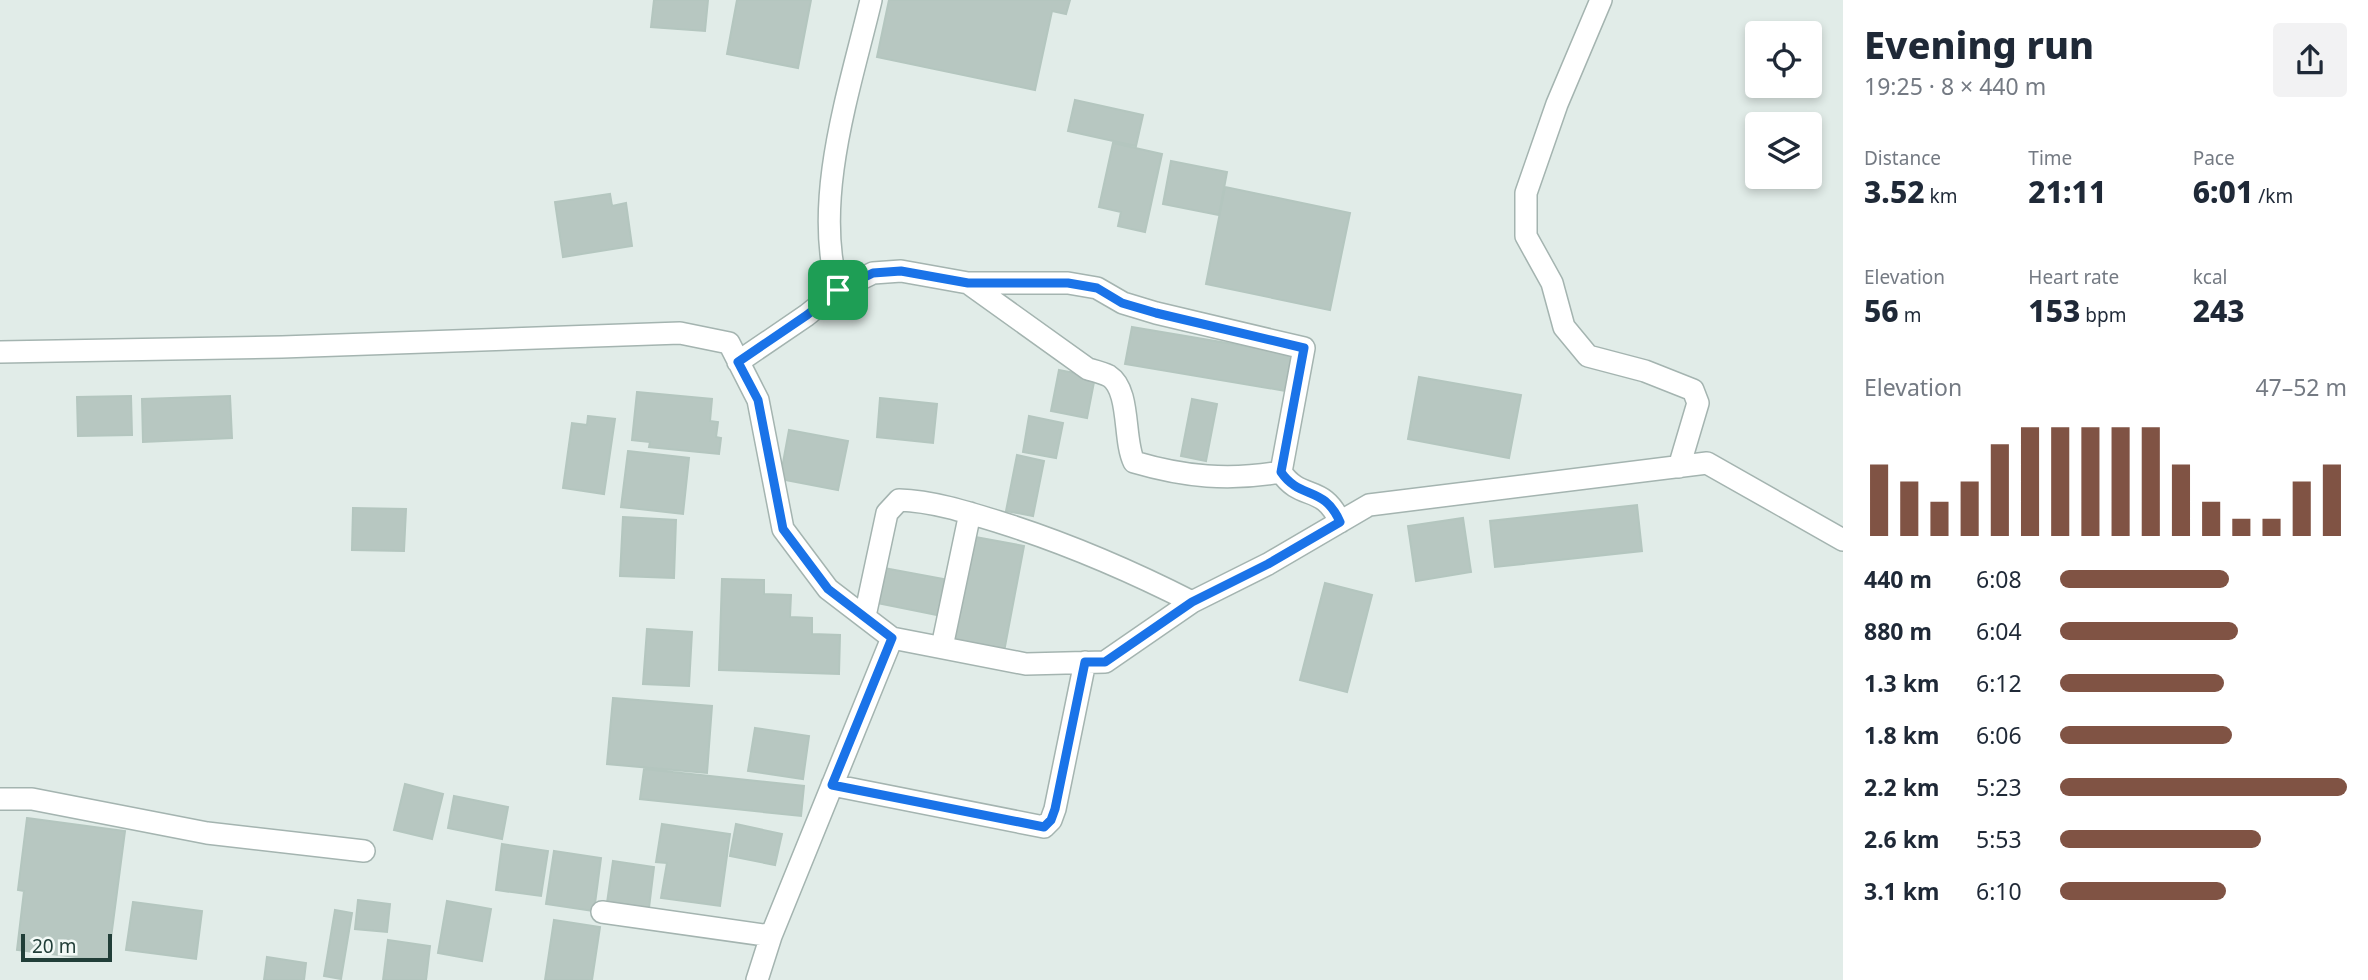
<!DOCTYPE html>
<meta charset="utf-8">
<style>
:root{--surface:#fff;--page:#f2f2f3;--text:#1f2937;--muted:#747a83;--accent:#805344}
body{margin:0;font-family:"Noto Sans",sans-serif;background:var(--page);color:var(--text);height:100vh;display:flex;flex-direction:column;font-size:26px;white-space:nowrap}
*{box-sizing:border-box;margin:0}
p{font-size:23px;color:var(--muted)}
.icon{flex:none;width:38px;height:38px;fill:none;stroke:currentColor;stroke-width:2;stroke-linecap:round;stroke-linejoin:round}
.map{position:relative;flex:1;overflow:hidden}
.sheet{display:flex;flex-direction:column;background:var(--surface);width:525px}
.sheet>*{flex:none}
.buttons{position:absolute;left:1745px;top:21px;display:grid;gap:14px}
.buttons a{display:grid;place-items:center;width:77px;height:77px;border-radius:7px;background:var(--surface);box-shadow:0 4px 10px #0003;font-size:35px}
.scale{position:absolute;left:21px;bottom:18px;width:91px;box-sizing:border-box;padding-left:7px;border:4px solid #213e38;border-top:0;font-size:19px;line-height:24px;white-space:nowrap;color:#213e38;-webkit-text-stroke:5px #f2f9f6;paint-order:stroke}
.pin{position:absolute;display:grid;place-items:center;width:60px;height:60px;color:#fff;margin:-30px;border-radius:14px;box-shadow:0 4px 10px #0006}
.round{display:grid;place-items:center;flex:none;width:74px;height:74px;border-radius:7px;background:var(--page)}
.headline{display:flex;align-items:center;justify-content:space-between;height:119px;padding:0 21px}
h1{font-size:38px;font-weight:800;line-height:52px}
.figures{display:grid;grid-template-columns:repeat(3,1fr);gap:10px;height:119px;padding:7px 21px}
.figures div{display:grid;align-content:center}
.figures b{font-size:30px;font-weight:800}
.figures small{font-size:19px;font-weight:400}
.figures p{font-size:19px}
.chart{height:196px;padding:14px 21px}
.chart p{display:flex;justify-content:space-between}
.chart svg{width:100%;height:126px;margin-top:7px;stroke:var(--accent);stroke-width:6}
ul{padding:0 21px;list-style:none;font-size:23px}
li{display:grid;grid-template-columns:112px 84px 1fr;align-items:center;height:52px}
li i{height:18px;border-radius:9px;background:var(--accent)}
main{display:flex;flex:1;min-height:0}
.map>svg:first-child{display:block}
.building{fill:#b7c7c1;stroke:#b4c6bf;stroke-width:2}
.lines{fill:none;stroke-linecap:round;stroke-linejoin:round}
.minor-casing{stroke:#a4b4b0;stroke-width:24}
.minor{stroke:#fff;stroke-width:21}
.route-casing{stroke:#fff;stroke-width:14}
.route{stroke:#1a73e8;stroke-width:9}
</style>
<main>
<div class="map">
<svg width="1843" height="980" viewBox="0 0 1843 980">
<rect width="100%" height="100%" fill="#e1ece8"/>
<!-- building -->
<path class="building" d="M 654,0 L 708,0 L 705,31 L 651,27 Z
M 737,0 L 811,0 L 798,68 L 727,54 Z
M 889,0 L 1070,0 L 1066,14 L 1052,11 L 1035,90 L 877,57 Z
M 1075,100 L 1143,115 L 1136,146 L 1068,131 Z
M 1113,143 L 1162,154 L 1145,232 L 1118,226 L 1121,212 L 1099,207 Z
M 1171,161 L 1227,172 L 1219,215 L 1163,204 Z
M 1225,187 L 1350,213 L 1330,310 L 1206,284 Z
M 610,194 L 612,206 L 626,203 L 632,246 L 563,257 L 555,202 Z
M 1132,327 L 1292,354 L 1286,391 L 1125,364 Z
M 1059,370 L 1095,377 L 1087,418 L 1051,411 Z
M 1419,377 L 1521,395 L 1509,458 L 1408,439 Z
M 637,392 L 712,399 L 710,421 L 718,422 L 716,437 L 721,438 L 719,454 L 649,447 L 650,442 L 632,440 Z
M 131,396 L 132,435 L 78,436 L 77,397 Z
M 230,396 L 232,438 L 143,442 L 142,399 Z
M 880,398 L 937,404 L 933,443 L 877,437 Z
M 1192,399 L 1217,404 L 1206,461 L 1181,456 Z
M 588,416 L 615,419 L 604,494 L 563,488 L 572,423 L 587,425 Z
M 1029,416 L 1063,423 L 1056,458 L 1023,452 Z
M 789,430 L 848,441 L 838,490 L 780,479 Z
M 628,451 L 689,458 L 683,514 L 621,507 Z
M 1017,455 L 1044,461 L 1033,516 L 1006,511 Z
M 1637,505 L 1642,551 L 1495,567 L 1490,521 Z
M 353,508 L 406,509 L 404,551 L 352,550 Z
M 623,517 L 676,520 L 674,578 L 620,576 Z
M 1463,518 L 1471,572 L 1416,581 L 1408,526 Z
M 970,536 L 1024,546 L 1003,657 L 948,646 Z
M 884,568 L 949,580 L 942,616 L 877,603 Z
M 722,579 L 764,580 L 764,594 L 791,595 L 790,617 L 812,618 L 812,634 L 840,635 L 839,674 L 719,670 Z
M 1325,583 L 1372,595 L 1347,692 L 1300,680 Z
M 647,629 L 692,632 L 689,686 L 643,684 Z
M 613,698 L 712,706 L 707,773 L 607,764 Z
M 755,728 L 809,736 L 803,779 L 748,771 Z
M 644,769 L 804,786 L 801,816 L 640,799 Z
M 405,784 L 443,794 L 432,839 L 394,830 Z
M 454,796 L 508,807 L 502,839 L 448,828 Z
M 27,818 L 125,831 L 108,961 L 17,950 L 24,891 L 18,890 Z
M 662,824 L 730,834 L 720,906 L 661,898 L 667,863 L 656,862 Z
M 736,824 L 782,834 L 775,865 L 730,856 Z
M 502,844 L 548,851 L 541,896 L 496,890 Z
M 554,851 L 601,858 L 594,911 L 546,904 Z
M 613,861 L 654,867 L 649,908 L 607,903 Z
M 358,900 L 390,904 L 387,932 L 355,929 Z
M 447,901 L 491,909 L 482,961 L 438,953 Z
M 133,902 L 202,911 L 196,959 L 126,950 Z
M 335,910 L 352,913 L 341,979 L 324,976 Z
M 554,920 L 600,927 L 592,980 L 545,980 Z
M 388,940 L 430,946 L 426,980 L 383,980 Z
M 267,957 L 306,963 L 304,980 L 264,980 Z"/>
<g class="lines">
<!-- minor casing -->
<g class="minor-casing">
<path id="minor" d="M 1601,0 L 1557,104 L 1526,193 L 1526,236 L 1552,283 L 1564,327 L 1588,356 L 1645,371 L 1693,390 L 1698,403 L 1679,467
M 968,283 L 1088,369 C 1095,371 1103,373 1109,376 C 1131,390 1123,440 1134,462 C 1185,477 1229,481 1281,472
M 838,290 L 873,273 L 901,271 L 968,283 L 1068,283 L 1097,288 L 1123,303 L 1156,313 L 1304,348 L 1281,472 C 1301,502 1323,483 1340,522
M 0,352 L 282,347 L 680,333 L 729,343 L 758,400 L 783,529 L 828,589 L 892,638 L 1026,664 L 1105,662 L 1192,602 L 1268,564 L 1369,505 L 1707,463 L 1843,540
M 738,362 L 807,315 L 838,290 C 812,199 850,89 871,0
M 865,616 L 887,513 L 899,500 C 932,501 967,512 999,522 C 1066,543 1129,570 1192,602
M 942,647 L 970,513
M 832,785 L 1044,827 L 1051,820 L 1055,809 L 1085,662
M 0,799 L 32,799 L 207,833 L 364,851
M 602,912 L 771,936
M 757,980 L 771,936 L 892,638"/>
</g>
<!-- minor -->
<use href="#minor" class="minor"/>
</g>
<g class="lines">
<!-- route casing -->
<g class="route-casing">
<path id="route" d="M 901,271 L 968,283 L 1068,283 L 1097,288 L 1122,303 L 1156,313 L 1304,348 L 1281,472 C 1300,500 1324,485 1340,522 L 1268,564 L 1192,602 L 1105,662 L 1085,662 L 1055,809 L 1051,820 L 1044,827 L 832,785 L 892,638 L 828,589 L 783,529 L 758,400 L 738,362 L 807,315 L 838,290 L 873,273 Z"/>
</g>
<!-- route -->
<use href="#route" class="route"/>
</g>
</svg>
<div class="buttons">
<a><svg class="icon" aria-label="locate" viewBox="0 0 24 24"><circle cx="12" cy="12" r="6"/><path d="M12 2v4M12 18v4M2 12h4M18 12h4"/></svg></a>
<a><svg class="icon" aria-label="layers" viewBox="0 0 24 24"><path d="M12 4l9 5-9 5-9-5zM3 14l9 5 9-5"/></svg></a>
</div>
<div class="scale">20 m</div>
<div class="pin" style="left:838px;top:290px;background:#1e9e55"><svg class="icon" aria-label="arrive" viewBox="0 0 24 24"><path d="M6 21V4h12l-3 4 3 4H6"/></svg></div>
</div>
<section class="sheet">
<div class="headline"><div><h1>Evening run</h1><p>19:25 · 8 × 440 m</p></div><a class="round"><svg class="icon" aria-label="share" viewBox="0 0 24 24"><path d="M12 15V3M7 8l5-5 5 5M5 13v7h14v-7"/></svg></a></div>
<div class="figures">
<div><p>Distance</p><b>3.52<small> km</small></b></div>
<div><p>Time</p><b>21:11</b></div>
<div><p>Pace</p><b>6:01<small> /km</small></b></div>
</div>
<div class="figures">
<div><p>Elevation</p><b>56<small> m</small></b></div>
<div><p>Heart rate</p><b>153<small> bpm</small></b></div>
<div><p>kcal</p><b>243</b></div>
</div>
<div class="chart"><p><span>Elevation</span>47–52 m</p>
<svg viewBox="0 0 160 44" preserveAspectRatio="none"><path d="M5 44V19M15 44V25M25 44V32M35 44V25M45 44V12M55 44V6M65 44V6M75 44V6M85 44V6M95 44V6M105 44V19M115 44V32M125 44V38M135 44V38M145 44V25M155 44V19"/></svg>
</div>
<ul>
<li><b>440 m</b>6:08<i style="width:59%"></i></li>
<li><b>880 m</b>6:04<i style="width:62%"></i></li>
<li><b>1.3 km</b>6:12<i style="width:57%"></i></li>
<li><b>1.8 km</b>6:06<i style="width:60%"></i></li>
<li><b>2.2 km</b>5:23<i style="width:100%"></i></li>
<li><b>2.6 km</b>5:53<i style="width:70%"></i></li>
<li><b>3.1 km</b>6:10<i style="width:58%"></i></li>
</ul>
</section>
</main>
